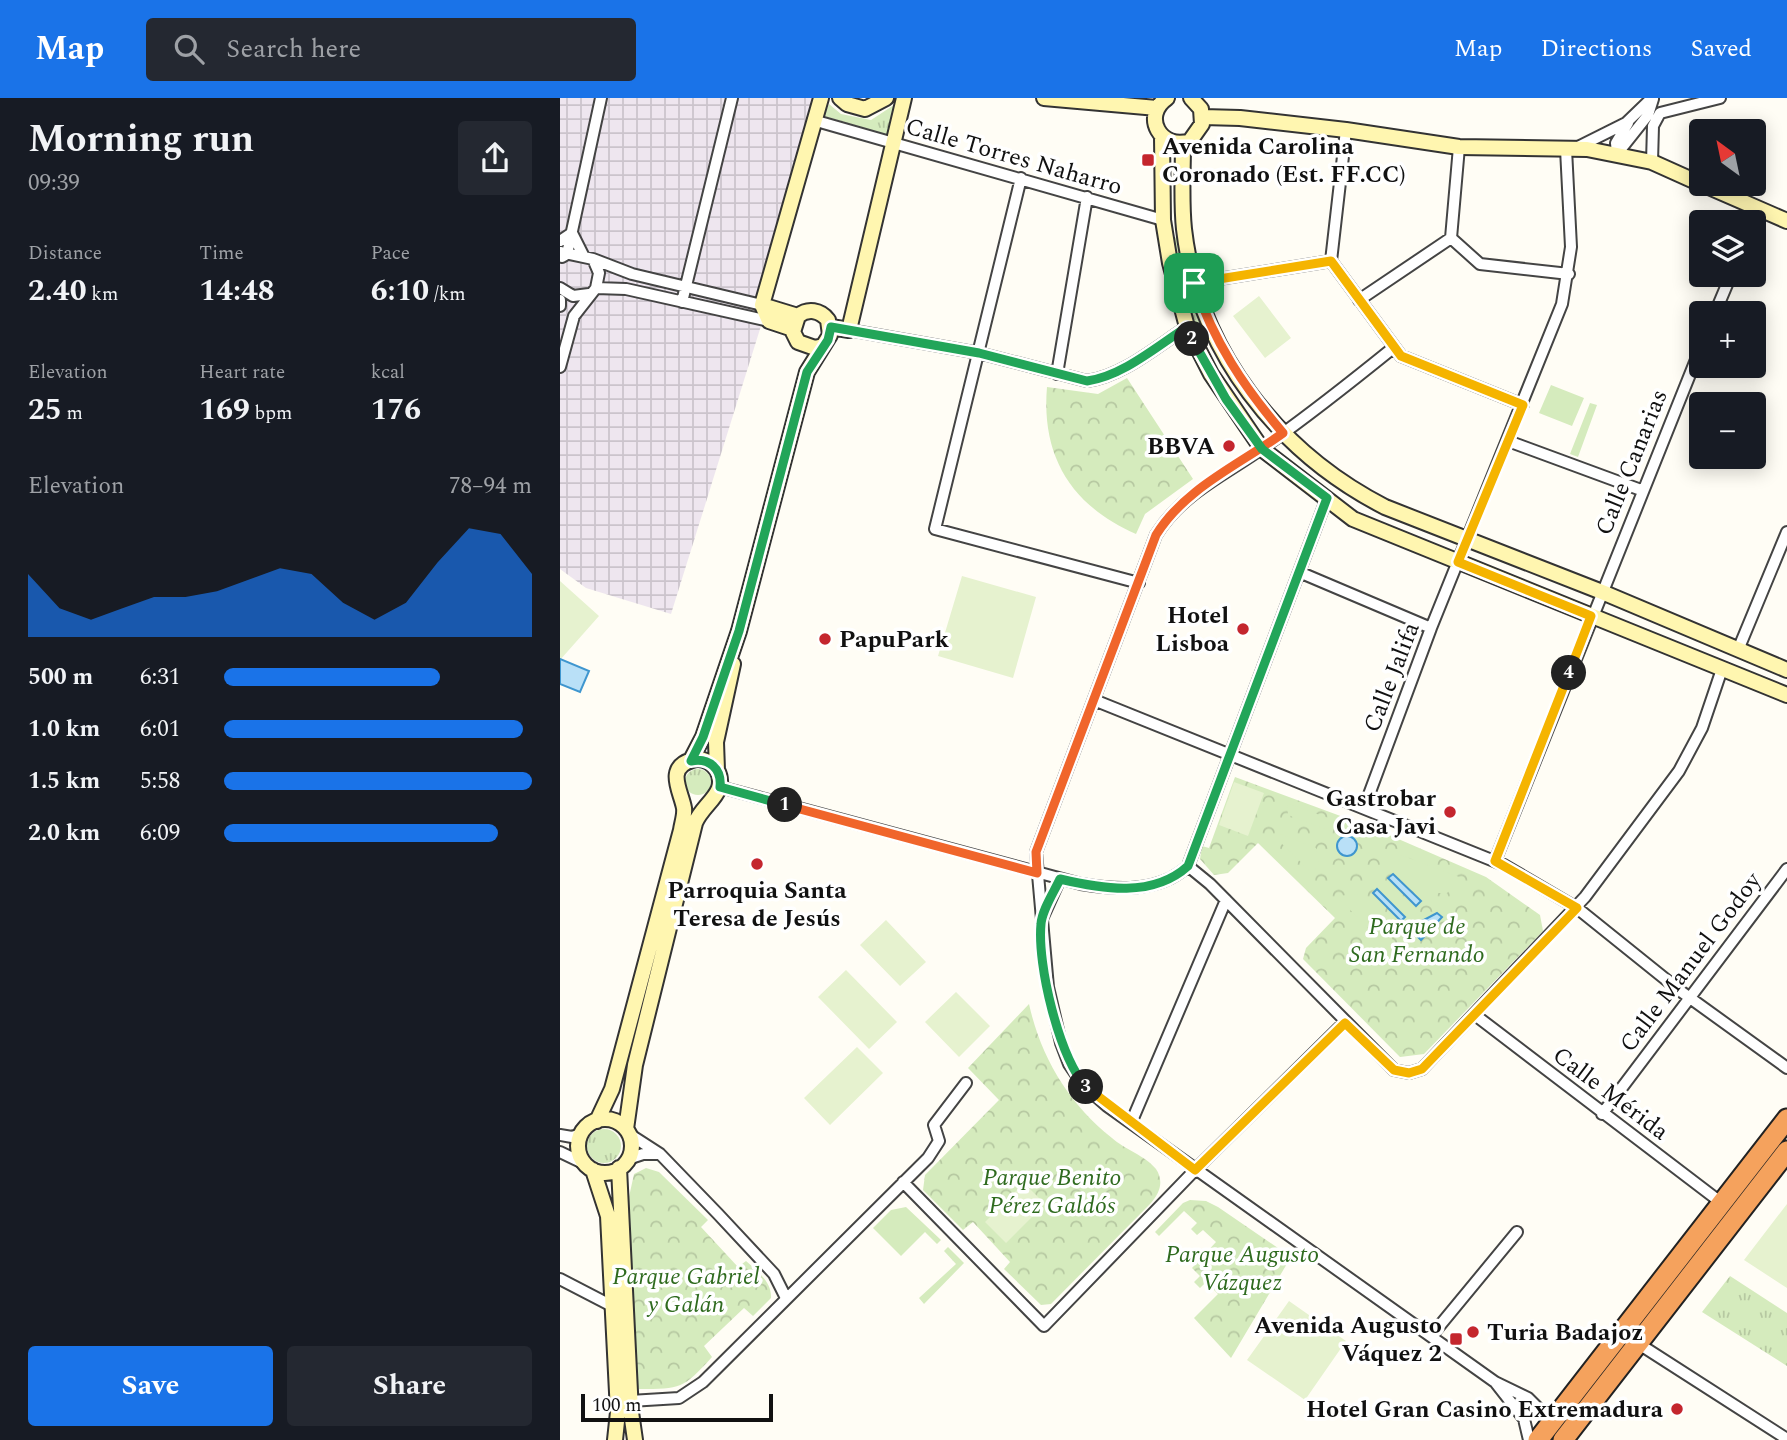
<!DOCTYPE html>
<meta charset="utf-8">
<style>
:root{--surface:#171b24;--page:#242831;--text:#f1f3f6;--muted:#9ea1a6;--accent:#1a73e8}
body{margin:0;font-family:Spectral,serif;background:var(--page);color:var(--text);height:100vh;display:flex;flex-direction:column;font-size:26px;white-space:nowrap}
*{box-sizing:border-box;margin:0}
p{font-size:23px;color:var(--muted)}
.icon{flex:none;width:38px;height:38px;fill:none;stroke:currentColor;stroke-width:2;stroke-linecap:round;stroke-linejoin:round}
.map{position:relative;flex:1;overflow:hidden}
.sheet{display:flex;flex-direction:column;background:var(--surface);width:560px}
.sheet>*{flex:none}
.needle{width:46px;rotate:327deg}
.controls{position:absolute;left:1129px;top:21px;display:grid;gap:14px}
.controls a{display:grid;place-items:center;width:77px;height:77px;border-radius:7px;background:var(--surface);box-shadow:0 4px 18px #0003;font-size:35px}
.scale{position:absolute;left:21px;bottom:18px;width:192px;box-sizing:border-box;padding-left:7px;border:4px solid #111;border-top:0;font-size:19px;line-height:24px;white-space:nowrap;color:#111;-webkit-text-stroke:5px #fff;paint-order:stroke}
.pin{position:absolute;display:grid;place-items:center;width:60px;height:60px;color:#fff;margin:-30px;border-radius:14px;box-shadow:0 4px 10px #0006}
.km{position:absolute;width:35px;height:35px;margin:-18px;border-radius:50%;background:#222;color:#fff;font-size:19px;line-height:35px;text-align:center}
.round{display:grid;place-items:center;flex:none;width:74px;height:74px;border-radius:7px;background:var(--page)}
.overview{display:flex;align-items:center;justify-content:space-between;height:119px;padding:0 28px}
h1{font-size:38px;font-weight:700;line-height:52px}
.stats{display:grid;grid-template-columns:repeat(3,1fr);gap:10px;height:119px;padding:7px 28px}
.stats div{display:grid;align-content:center}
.stats b{font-size:30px;font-weight:700}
.stats small{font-size:19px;font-weight:400}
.stats p{font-size:19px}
.chart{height:196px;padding:14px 28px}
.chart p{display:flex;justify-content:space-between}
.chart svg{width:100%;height:126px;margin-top:7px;fill:var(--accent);opacity:.7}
.action{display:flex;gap:14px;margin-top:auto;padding:14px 28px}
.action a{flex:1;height:80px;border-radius:7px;background:var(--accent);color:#fff;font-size:28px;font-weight:700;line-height:80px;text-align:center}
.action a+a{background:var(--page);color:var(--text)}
ul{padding:0 28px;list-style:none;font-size:23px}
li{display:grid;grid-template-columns:112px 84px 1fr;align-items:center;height:52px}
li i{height:18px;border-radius:9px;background:var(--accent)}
header{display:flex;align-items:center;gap:42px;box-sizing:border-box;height:98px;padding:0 35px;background:var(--accent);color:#fff}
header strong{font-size:33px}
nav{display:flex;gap:38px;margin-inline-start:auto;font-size:24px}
.search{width:490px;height:63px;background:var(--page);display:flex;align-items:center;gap:18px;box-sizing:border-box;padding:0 24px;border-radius:7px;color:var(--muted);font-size:26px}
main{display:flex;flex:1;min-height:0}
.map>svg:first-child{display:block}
.industrial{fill:url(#industrial-grid)}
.grass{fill:url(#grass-tufts)}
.park{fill:url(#park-crowns)}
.garden{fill:#d5ebbd}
.pitch{fill:#e6f2cf}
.water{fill:#b9e0f7;stroke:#3f96cf;stroke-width:2}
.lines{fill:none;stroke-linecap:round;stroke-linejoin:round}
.street-casing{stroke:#444;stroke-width:14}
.secondary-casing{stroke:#333;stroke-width:18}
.highway-casing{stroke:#222;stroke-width:23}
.street{stroke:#fff;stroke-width:10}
.secondary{stroke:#fff6b0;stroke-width:14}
.highway{stroke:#f5a25d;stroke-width:19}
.split-1-casing{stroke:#fff;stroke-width:14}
.split-2-casing{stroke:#fff;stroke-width:14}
.split-3-casing{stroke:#fff;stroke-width:14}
.split-4-casing{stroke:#fff;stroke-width:14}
.split-5-casing{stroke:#fff;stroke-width:14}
.split-1{stroke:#f0652b;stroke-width:9}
.split-2{stroke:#22a559;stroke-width:9}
.split-3{stroke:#22a559;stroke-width:9}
.split-4{stroke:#f5b400;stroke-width:9}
.split-5{stroke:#f5b400;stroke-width:9}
.poi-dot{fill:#c4262e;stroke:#fff;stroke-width:2.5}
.labels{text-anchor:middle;stroke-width:7;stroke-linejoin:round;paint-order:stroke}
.poi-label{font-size:24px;font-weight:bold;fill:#111;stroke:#fff;text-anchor:end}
.street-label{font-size:24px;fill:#111;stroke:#fff}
.park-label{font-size:24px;font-style:italic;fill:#2f6b1f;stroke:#fff}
</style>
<header>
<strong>Map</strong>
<div class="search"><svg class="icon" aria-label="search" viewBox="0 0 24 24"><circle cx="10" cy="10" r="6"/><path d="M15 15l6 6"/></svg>Search here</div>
<nav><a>Map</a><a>Directions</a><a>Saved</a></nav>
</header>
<main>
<section class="sheet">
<div class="overview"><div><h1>Morning run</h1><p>09:39</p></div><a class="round"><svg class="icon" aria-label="share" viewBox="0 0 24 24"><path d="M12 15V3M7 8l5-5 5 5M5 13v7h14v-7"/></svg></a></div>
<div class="stats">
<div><p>Distance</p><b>2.40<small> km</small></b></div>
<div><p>Time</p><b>14:48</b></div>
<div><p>Pace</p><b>6:10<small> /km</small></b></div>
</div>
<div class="stats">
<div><p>Elevation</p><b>25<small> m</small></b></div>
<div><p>Heart rate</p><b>169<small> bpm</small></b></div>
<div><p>kcal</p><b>176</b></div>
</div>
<div class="chart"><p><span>Elevation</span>78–94 m</p>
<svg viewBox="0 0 160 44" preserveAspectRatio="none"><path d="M0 44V22L10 34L20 38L30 34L40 30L50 30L60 28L70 24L80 20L90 22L100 32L110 38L120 32L130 18L140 6L150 8L160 22V44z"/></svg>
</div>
<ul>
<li><b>500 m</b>6:31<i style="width:70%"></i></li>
<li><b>1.0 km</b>6:01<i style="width:97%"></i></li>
<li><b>1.5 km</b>5:58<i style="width:100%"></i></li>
<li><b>2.0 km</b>6:09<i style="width:89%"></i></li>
</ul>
<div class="action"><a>Save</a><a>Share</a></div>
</section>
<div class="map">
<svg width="1227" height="1342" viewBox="0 0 1227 1342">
<defs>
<pattern id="industrial-grid" width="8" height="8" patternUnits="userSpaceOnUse" patternTransform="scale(1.75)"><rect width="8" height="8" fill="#eee6ef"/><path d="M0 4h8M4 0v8" fill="none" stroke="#cbc4cc"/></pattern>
<pattern id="grass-tufts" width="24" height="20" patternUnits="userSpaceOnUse" patternTransform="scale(1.75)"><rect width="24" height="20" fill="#d5ebbd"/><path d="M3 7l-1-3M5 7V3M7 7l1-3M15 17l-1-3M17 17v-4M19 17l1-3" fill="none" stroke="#b6c8a1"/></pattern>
<pattern id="park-crowns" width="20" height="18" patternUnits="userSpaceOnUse" patternTransform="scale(1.75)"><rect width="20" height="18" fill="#d5ebbd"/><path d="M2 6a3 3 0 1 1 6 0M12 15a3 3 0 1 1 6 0" fill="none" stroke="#b6c8a1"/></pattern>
</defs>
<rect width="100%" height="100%" fill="#fffdf5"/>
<!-- industrial -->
<path class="industrial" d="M 0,0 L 260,0 L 205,215 L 111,516 L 26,490 L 0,471 Z"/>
<!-- grass -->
<path class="grass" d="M 337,5 L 328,37 L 264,18 L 269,6 L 281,16 L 311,22 Z
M 618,139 L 628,187 L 645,239 L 640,241 L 630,217 L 613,140 Z
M125 684a13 13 0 1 1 26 0a13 13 0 1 1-26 0Z
M27 1048a17 17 0 1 1 34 0a17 17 0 1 1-34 0Z
M 388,1149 L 404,1165 L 364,1206 L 359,1200 L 396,1166 L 384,1153 Z
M 1170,1178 L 1227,1215 L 1227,1268 L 1142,1214 Z"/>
<!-- park -->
<path class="park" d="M 567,280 L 633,381 L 585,416 L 576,436 C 512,408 481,359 487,289 L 538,296 Z
M 675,679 L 813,730 L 926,779 L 980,817 L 983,833 L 864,956 L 840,959 L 743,861 L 746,850 L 775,820 L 698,745 L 668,775 L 654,777 L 640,761 L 642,748 L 649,750 Z
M 469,906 C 481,960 509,1006 552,1040 C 564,1051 586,1058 596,1071 C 604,1083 600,1095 591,1105 L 491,1206 L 481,1207 L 444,1171 L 450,1164 L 413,1124 L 403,1132 L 363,1092 L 365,1077 L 439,1002 L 408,970 Z
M 86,1070 L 99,1074 L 148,1122 L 141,1129 L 178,1169 L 186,1163 C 197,1173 212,1184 211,1200 L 193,1218 L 184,1210 L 144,1248 L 152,1259 C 123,1291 121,1291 79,1291 L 77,1286 L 69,1099 L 74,1076 Z
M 630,1102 L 646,1103 L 658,1109 L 731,1159 L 671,1260 L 634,1220 L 658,1196 L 646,1184 L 640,1190 L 634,1184 L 640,1178 L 632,1170 L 656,1144 L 643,1132 L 637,1137 L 631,1131 L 637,1125 L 624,1113 L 599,1138 L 595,1134 L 623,1105 Z"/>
<!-- garden -->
<path class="garden" d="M 991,287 L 1024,300 L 1012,328 L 979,315 Z
M 1030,305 L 1037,307 L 1018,359 L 1010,356 Z
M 727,705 L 779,724 L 765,731 L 728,717 Z
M 720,736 L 756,750 L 759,767 L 752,775 L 716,740 Z
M 841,757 L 902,780 L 887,795 L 866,795 L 838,767 Z
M 801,796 L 833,828 L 831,852 L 776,798 Z
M 346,1109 L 381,1142 L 377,1146 L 365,1134 L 341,1158 L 313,1130 L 331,1112 Z"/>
<!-- pitch -->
<path class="pitch" d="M 699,198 L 731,240 L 705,260 L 673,218 Z
M 402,478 L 476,499 L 453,580 L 378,558 Z
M 0,483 L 39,518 L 0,562 Z
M 674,684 L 704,695 L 688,738 L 659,727 Z
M 326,822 L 366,864 L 340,888 L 300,847 Z
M 286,872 L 337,924 L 309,951 L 258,899 Z
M 396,894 L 430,928 L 399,959 L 365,924 Z
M 297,949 L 323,975 L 270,1027 L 244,1000 Z
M 464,1085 L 485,1106 L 446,1145 L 425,1124 Z
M 1227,1106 L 1227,1190 L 1184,1162 Z
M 729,1203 L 786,1243 L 745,1302 L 687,1262 Z"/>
<!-- water -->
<path class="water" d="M 0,561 L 29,573 L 20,594 L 0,586 Z
M777 748a10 10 0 1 1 20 0a10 10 0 1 1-20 0Z
M 833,776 L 861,803 L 856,808 L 828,780 Z
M 817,791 L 845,819 L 841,823 L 813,795 Z
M 877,815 L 882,819 L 861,842 L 856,837 L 860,824 Z"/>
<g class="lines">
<!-- street casing -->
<g class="street-casing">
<path id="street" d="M 253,22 L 603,122
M 786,32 L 771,163 L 841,258 L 963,307
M 899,49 L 891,140 L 920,166 L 1009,176
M 1016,50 L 1066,25 L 1092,0
M 1057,56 L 1088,17 L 1093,1
M 1057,56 L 1056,45 L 1068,25
M 1092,64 L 1093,28 L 1100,15 L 1160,0
M 461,80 L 375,431 L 579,485
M 1193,124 L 1199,111
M 0,143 L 12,135 L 24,159
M 0,154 L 33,161 L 72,176 L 202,207
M 2,159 L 7,156 L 41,0
M 634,185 L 771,163
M 0,190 L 13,198 L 29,196
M 36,190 L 66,191 L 209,223
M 0,202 L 0,208
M 799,202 L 891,140
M 122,204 L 172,0
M 1155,215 L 1171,177
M 289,232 L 419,255 L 527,283 C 563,278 597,248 627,229
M 833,250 C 791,284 748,318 704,349 C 665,377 622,395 596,437 L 476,754 L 488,889 L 501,945 L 509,966 L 524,988 L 547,1008 L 935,1284 L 968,1300 L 992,1324
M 0,269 L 14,218 L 36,190 L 39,175 L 33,161
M 497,276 L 527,99
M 948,343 L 1081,392
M 739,474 L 871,530
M 1178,552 L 1227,434
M 534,602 L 944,767 L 1017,810 L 1119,892 L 1227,970
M 160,689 L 521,786 C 557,792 599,795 628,768 L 767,400
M 804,710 L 871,530 L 1002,206 L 1011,149 L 1006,51
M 935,763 L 1141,249
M 628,768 L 650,786 L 834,972 L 849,975 L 862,971 L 1025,799 L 1119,673 L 1142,630 L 1162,571
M 482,821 L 500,781
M 915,917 L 1163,1106
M 1042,1016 L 1227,771
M 571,1025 L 666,802
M 69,1036 L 100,1056 L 158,1116 L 214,1176 L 226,1200
M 0,1037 L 12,1039 L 21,1036
M 0,1054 L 25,1066
M 68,1061 L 83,1056 L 100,1056
M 343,1084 L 484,1228 L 635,1072 L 785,924
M 0,1181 L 54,1209
M 872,1237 L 957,1134
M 1079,1246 L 1227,1341
M 935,1284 L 964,1321 L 969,1342
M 70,1303 L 119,1300 L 143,1284 L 368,1060 L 379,1043 L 374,1027 L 406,985"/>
</g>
<!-- secondary casing -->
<g class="secondary-casing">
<path id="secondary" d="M 280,0 L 287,6 L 305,11 L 326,0
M 484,0 L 597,10
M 607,0 C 581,18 601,53 630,43 L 642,26 L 641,11 L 631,0
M 643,19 L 680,20 L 786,32 L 899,49 L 1027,51 L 1092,64 L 1141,86
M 602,39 L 603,122 L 610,165 L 627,229 L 651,276 L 702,351 L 793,421 L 1227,597
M 623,45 C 623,73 621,103 624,131 C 638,253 718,354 825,409 L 1042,494 L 1227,572
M 1142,86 L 1227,123
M 202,207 L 238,218
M 271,229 L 289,232 L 344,0
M 233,231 L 209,223 L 202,207 L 261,0
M 131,662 L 143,639 L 179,533 L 247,274 L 270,237 L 268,222 C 260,212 248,210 238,218 L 233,234 L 238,244 L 255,250 L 263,248
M 157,672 L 156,644 L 173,566
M18 1048a27 27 0 1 1 54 0a27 27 0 1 1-54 0Z
M 37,1023 L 52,991 L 121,732 C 122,725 125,717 124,710 C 121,693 105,670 132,662 C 142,659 151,664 157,672 C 169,695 143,705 135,725 L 75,967 L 66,1031
M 59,1070 L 71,1314 L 75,1342
M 33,1072 L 48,1118 L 58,1314 L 55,1342"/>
</g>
<!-- highway casing -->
<g class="highway-casing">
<path id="highway" d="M 978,1342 L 1227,1021
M 1003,1342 L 1227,1053"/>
</g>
<!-- street -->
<use href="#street" class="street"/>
<!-- secondary -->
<use href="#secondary" class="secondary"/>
<!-- highway -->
<use href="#highway" class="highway"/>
</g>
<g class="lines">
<!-- split-1 casing -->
<g class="split-1-casing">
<path id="split-1" d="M 225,707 L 477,775 L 476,754 L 596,437 C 625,390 679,367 723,335 C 683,288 654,244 634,185"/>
</g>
<!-- split-2 casing -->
<g class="split-2-casing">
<path id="split-2" d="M 225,707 L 160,689 C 162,671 149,659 131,663 L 143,639 L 179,533 L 247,274 L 268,242 L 271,229 L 419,255 L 527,283 C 563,278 597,248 627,229 L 632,241"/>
</g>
<!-- split-3 casing -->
<g class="split-3-casing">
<path id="split-3" d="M 526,989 C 499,958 477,867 481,826 C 482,812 494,794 500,781 C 542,791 593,800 628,768 L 767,400 L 702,351 L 666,301 L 632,241"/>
</g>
<!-- split-4 casing -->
<g class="split-4-casing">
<path id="split-4" d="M 526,989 L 635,1072 L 785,925 L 834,972 L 849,975 L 862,971 L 1017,810 L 935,763 L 1009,575"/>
</g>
<!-- split-5 casing -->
<g class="split-5-casing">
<path id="split-5" d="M 634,185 L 771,163 L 841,258 L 963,307 L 898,464 L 1031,518 L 1009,575"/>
</g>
<!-- split-1 -->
<use href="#split-1" class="split-1"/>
<!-- split-2 -->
<use href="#split-2" class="split-2"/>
<!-- split-3 -->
<use href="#split-3" class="split-3"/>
<!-- split-4 -->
<use href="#split-4" class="split-4"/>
<!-- split-5 -->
<use href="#split-5" class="split-5"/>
</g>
<!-- markers -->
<g class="poi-dot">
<rect x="581" y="55" width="14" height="14" rx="3.5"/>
<circle cx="669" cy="348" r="7"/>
<circle cx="683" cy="531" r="7"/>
<circle cx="265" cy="541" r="7"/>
<circle cx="890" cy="714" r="7"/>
<circle cx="197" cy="766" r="7"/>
<circle cx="913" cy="1234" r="7"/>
<rect x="889" y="1234" width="14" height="14" rx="3.5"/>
<circle cx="1117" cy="1311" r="7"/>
</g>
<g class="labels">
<!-- poi labels -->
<g class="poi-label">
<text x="602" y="56" text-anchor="start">Avenida Carolina<tspan x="602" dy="28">Coronado (Est. FF.CC)</tspan></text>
<text x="655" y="356">BBVA</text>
<text x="669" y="525">Hotel<tspan x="669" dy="28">Lisboa</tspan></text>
<text x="279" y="549" text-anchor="start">PapuPark</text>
<text x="876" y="708">Gastrobar<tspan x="876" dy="28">Casa Javi</tspan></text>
<text x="197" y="800" text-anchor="middle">Parroquia Santa<tspan x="197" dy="28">Teresa de Jesús</tspan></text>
<text x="882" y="1235">Avenida Augusto<tspan x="882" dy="28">Váquez 2</tspan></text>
<text x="927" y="1242" text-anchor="start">Turia Badajoz</text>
<text x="1103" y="1319">Hotel Gran Casino Extremadura</text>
</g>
<!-- street labels -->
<g class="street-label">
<text transform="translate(454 58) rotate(16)" y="8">Calle Torres Naharro</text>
<text transform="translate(1071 364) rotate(-68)" y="8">Calle Canarias</text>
<text transform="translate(831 579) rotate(-69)" y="8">Calle Jalifa</text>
<text transform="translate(1130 864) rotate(-53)" y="8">Calle Manuel Godoy</text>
<text transform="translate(1051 995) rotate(37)" y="8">Calle Mérida</text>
</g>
<!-- park labels -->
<g class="park-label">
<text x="857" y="836">Parque de<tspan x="857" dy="28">San Fernando</tspan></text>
<text x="492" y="1087">Parque Benito<tspan x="492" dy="28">Pérez Galdós</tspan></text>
<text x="682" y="1164">Parque Augusto<tspan x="682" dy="28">Vázquez</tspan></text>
<text x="126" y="1186">Parque Gabriel<tspan x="126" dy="28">y Galán</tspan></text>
</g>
</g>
</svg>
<div class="controls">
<a><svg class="needle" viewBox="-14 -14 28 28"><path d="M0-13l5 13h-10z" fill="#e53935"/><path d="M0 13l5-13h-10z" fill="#9ea1a6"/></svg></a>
<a><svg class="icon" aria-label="layers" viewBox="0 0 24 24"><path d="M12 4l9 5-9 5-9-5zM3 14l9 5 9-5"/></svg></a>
<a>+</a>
<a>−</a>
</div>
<div class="scale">100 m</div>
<div class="pin" style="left:634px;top:185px;background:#1e9e55"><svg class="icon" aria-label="arrive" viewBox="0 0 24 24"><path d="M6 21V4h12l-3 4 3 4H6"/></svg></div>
<b class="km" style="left:225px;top:707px">1</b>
<b class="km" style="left:632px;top:241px">2</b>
<b class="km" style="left:526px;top:989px">3</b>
<b class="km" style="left:1009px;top:575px">4</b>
</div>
</main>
